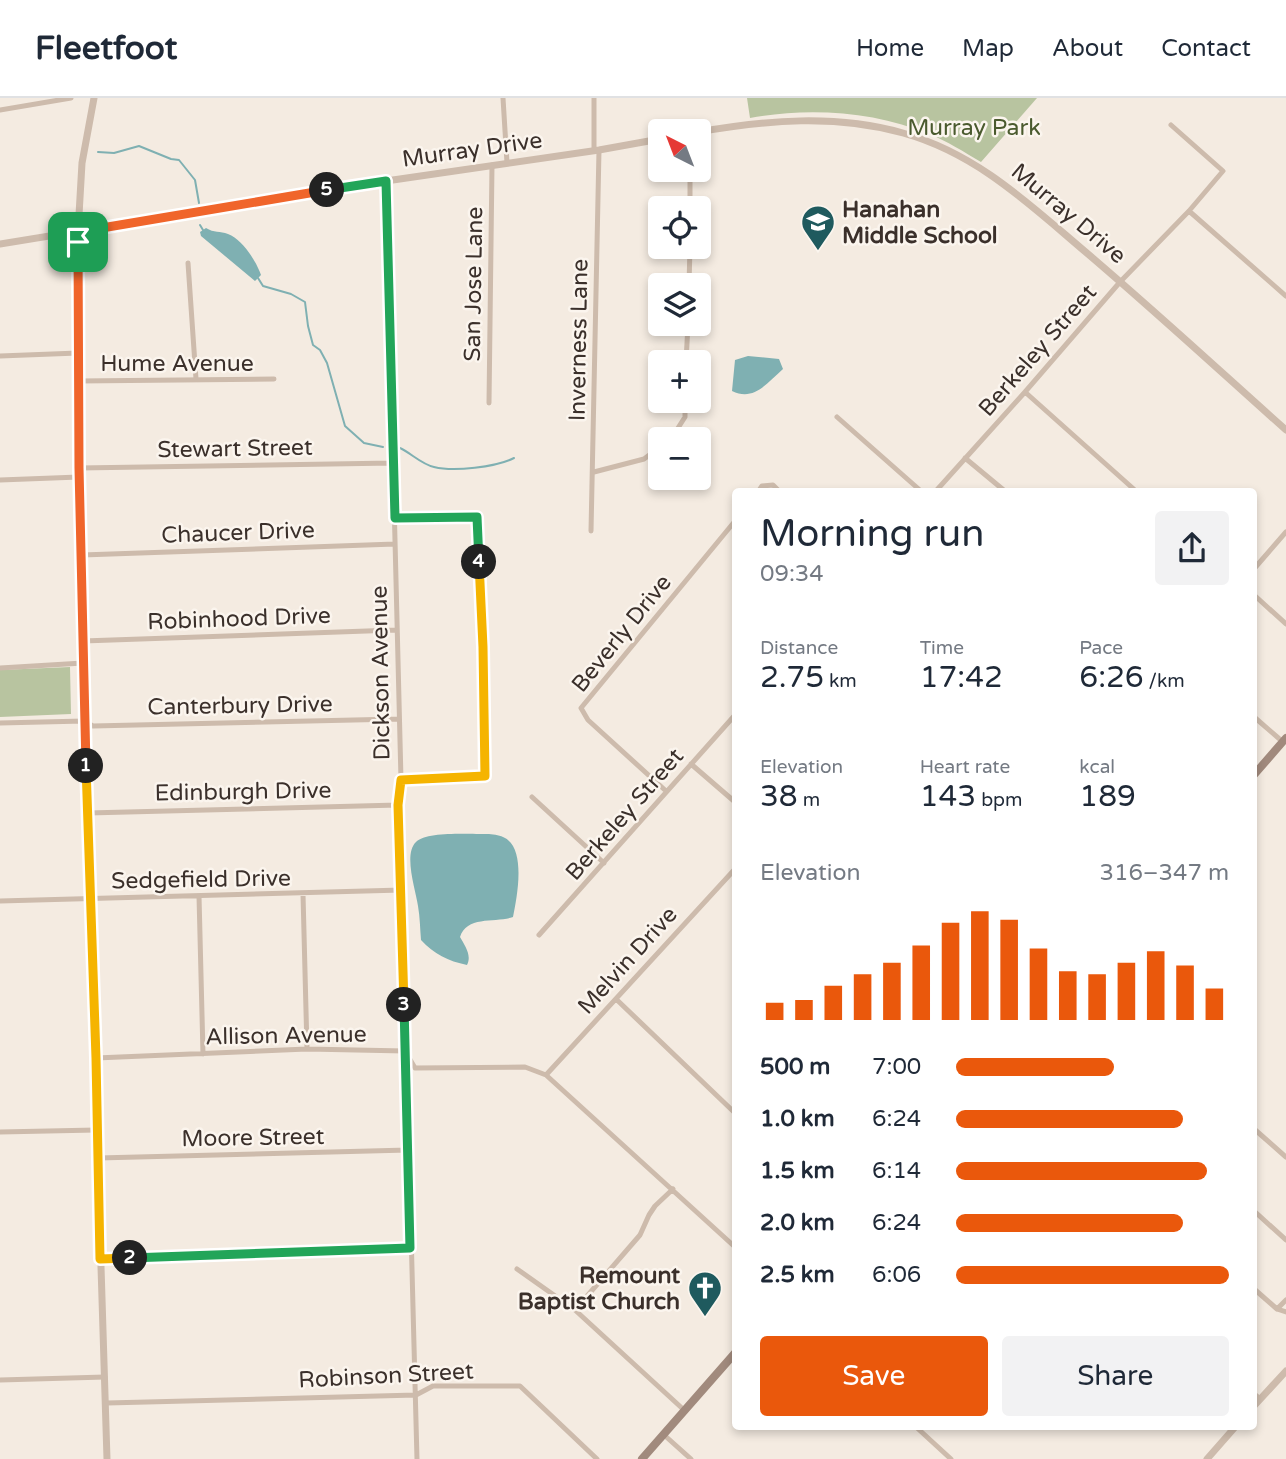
<!DOCTYPE html>
<meta charset="utf-8">
<style>
:root{--surface:#fff;--page:#f2f2f3;--text:#1f2937;--muted:#747a83;--line:#e0e1e3;--accent:#ea580c}
body{margin:0;font-family:"Varela Round",sans-serif;background:var(--page);color:var(--text);height:100vh;display:flex;flex-direction:column;font-size:26px;white-space:nowrap}
*{box-sizing:border-box;margin:0}
p{font-size:23px;color:var(--muted)}
.icon{flex:none;width:38px;height:38px;fill:none;stroke:currentColor;stroke-width:2;stroke-linecap:round;stroke-linejoin:round}
.map{position:relative;flex:1;overflow:hidden}
.sheet{position:absolute;left:732px;top:390px;width:525px;height:942px;display:flex;flex-direction:column;background:var(--surface);border-radius:7px;box-shadow:0 4px 10px #0003}
.sheet>*{flex:none}
.needle{width:46px;rotate:318deg}
.tools{position:absolute;left:648px;top:21px;display:grid;gap:14px}
.tools a{display:grid;place-items:center;width:63px;height:63px;border-radius:7px;background:var(--surface);box-shadow:0 4px 10px #0003;font-size:35px}
.pin{position:absolute;display:grid;place-items:center;width:60px;height:60px;color:#fff;margin:-30px;border-radius:14px;box-shadow:0 4px 10px #0006}
.km{position:absolute;width:35px;height:35px;margin:-18px;border-radius:50%;background:#222;color:#fff;font-size:19px;line-height:35px;text-align:center}
.round{display:grid;place-items:center;flex:none;width:74px;height:74px;border-radius:7px;background:var(--page)}
.headline{display:flex;align-items:center;justify-content:space-between;height:119px;padding:0 28px}
h1{font-size:38px;font-weight:600;line-height:52px}
.figures{display:grid;grid-template-columns:repeat(3,1fr);gap:10px;height:119px;padding:7px 28px}
.figures div{display:grid;align-content:center}
.figures b{font-size:30px;font-weight:600}
.figures small{font-size:19px;font-weight:400}
.figures p{font-size:19px}
.chart{height:196px;padding:14px 28px}
.chart p{display:flex;justify-content:space-between}
.chart svg{width:100%;height:126px;margin-top:7px;stroke:var(--accent);stroke-width:6}
.button{display:flex;gap:14px;margin-top:auto;padding:14px 28px}
.button a{flex:1;height:80px;border-radius:7px;background:var(--accent);color:#fff;font-size:28px;font-weight:600;line-height:80px;text-align:center}
.button a+a{background:var(--page);color:var(--text)}
ul{padding:0 28px;list-style:none;font-size:23px}
li{display:grid;grid-template-columns:112px 84px 1fr;align-items:center;height:52px}
li i{height:18px;border-radius:9px;background:var(--accent)}
header{display:flex;align-items:center;gap:42px;box-sizing:border-box;height:98px;padding:0 35px;background:var(--surface);border-bottom:2px solid var(--line)}
header strong{font-size:33px}
nav{display:flex;gap:38px;margin-inline-start:auto;font-size:24px}
.map>svg:first-child{display:block}
.green{fill:#b8c4a0}
.water{fill:#7fb0b2}
.lines{fill:none;stroke-linecap:round;stroke-linejoin:round}
.stream{stroke:#7fb0b2;stroke-width:2}
.minor{stroke:#cdbbac;stroke-width:5}
.tertiary{stroke:#cdbbac;stroke-width:7}
.secondary{stroke:#a18a7d;stroke-width:8}
.split-1-casing{stroke:#fff;stroke-width:14}
.split-2-casing{stroke:#fff;stroke-width:14}
.split-3-casing{stroke:#fff;stroke-width:14}
.split-4-casing{stroke:#fff;stroke-width:14}
.split-5-casing{stroke:#fff;stroke-width:14}
.split-6-casing{stroke:#fff;stroke-width:14}
.split-1{stroke:#f0652b;stroke-width:9}
.split-2{stroke:#f5b400;stroke-width:9}
.split-3{stroke:#22a559;stroke-width:9}
.split-4{stroke:#f5b400;stroke-width:9}
.split-5{stroke:#22a559;stroke-width:9}
.split-6{stroke:#f0652b;stroke-width:9}
.labels{text-anchor:middle;stroke-width:5;stroke-linejoin:round;paint-order:stroke}
.park-label{font-size:23px;fill:#4a5a2e;stroke:#fbf5ee}
.street-label{font-size:23px;fill:#3b302b;stroke:#fbf5ee}
.poi-label{font-size:23px;font-weight:bold;fill:#3b302b;stroke:#fbf5ee;text-anchor:start}
</style>
<header>
<strong>Fleetfoot</strong>
<nav><a>Home</a><a>Map</a><a>About</a><a>Contact</a></nav>
</header>
<div class="map">
<svg width="1286" height="1361" viewBox="0 0 1286 1361">
<rect width="100%" height="100%" fill="#f4ebe1"/>
<!-- green -->
<path class="green" d="M 747,0 L 1037,0 L 981,64 C 964,54 947,43 929,36 C 875,13 807,9 750,20 Z
M 70,569 L 71,616 L 0,619 L 0,572 Z"/>
<!-- water -->
<path class="water" d="M 206,130 C 214,135 220,133 228,136 C 243,142 256,163 261,177 L 255,183 L 201,138 L 200,134 Z
M 748,258 L 779,261 L 783,271 C 767,285 754,304 732,293 L 735,262 Z
M 487,736 C 492,736 499,737 503,739 C 527,749 517,799 513,819 C 496,825 467,817 460,839 C 465,848 472,857 467,867 C 448,863 434,856 421,842 C 420,831 420,819 418,808 C 416,793 403,756 416,744 C 426,733 471,736 487,736 Z"/>
<g class="lines">
<!-- stream -->
<path class="stream" d="M 98,54 L 114,55 L 139,48 L 171,61 L 179,62 L 195,82 L 199,105
M 200,127 L 203,132
M 258,180 L 263,188 L 291,196 L 305,204 L 308,228 L 313,247 L 320,252 L 327,265 L 345,328 L 364,345 L 383,349
M 400,350 C 411,355 421,366 434,369 C 454,374 496,369 514,360"/>
<!-- minor -->
<path class="minor" d="M 503,0 L 507,65
M 0,12 L 71,0
M 594,53 L 594,0
M 386,83 L 401,682 L 398,707 L 402,792 L 417,1361
M 690,110 L 690,72
M 1189,113 L 1286,198
M 188,165 L 196,281
M 689,187 L 690,149
M 0,258 L 78,255
M 686,264 L 688,226
M 79,283 L 274,281
M 1025,294 L 1137,394
M 489,305 L 492,67
M 837,319 L 922,394
M 671,341 L 685,319 L 685,303
M 965,360 L 1006,394
M 79,370 L 393,365
M 594,374 L 644,361 L 660,349
M 0,382 L 79,379
M 758,394 L 762,388 L 773,387 L 780,394
M 935,394 L 1025,294 L 1120,184 L 1189,113 L 1223,73 L 1171,27
M 395,420 L 477,419 L 483,549 L 485,678 L 401,682
M 591,433 L 599,52
M 82,457 L 395,446
M 1253,472 L 1286,434
M 1253,496 L 1286,526
M 83,543 L 395,532
M 0,570 L 83,565
M 1253,618 L 1283,644
M 0,625 L 84,623 L 93,628 L 398,621
M 691,666 L 735,704
M 666,693 L 588,622 L 581,610 L 735,423
M 532,699 L 604,765
M 88,715 L 398,707
M 303,796 L 307,951
M 199,798 L 203,956
M 0,803 L 402,792
M 539,837 L 735,617
M 616,901 L 735,1015
M 96,960 L 307,951 L 405,953 L 415,970 L 525,969 L 546,977 L 735,1149
M 546,977 L 735,771
M 1253,1030 L 1286,1059
M 0,1034 L 96,1032
M 98,1060 L 408,1052
M 1253,1112 L 1286,1142
M 100,1161 L 410,1151
M 517,1171 L 575,1212 L 684,1312
M 1253,1190 L 1277,1211 L 1286,1214
M 1277,1211 L 1286,1202
M 575,1212 L 640,1137 L 649,1117 L 655,1108 L 673,1091
M 0,1282 L 105,1279
M 1253,1295 L 1260,1301
M 107,1305 L 416,1297 L 433,1288 L 520,1288 L 597,1361
M 915,1328 L 951,1361
M 663,1336 L 691,1361"/>
<!-- tertiary -->
<path class="tertiary" d="M 94,0 L 82,65 L 78,134 L 78,255 L 84,623 L 107,1361
M 698,34 C 767,22 835,16 903,35 C 978,56 1030,107 1088,156 C 1155,213 1220,273 1286,332
M 0,146 L 386,83 L 599,52 L 660,41
M 1253,1309 L 1286,1273
M 1207,1361 L 1236,1328"/>
<!-- secondary -->
<path class="secondary" d="M 1253,678 L 1286,640
M 642,1361 L 735,1255"/>
</g>
<g class="lines">
<!-- split-1 casing -->
<g class="split-1-casing">
<path id="split-1" d="M 78,144 L 79,370 L 86,668"/>
</g>
<!-- split-2 casing -->
<g class="split-2-casing">
<path id="split-2" d="M 86,668 L 96,960 L 100,1161 L 130,1160"/>
</g>
<!-- split-3 casing -->
<g class="split-3-casing">
<path id="split-3" d="M 130,1160 L 410,1150 L 404,907"/>
</g>
<!-- split-4 casing -->
<g class="split-4-casing">
<path id="split-4" d="M 404,907 L 398,707 L 401,682 L 485,678 L 483,549 L 479,464"/>
</g>
<!-- split-5 casing -->
<g class="split-5-casing">
<path id="split-5" d="M 327,92 L 386,83 L 395,420 L 477,419 L 479,464"/>
</g>
<!-- split-6 casing -->
<g class="split-6-casing">
<path id="split-6" d="M 78,144 L 78,134 L 327,92"/>
</g>
<!-- split-1 -->
<use href="#split-1" class="split-1"/>
<!-- split-2 -->
<use href="#split-2" class="split-2"/>
<!-- split-3 -->
<use href="#split-3" class="split-3"/>
<!-- split-4 -->
<use href="#split-4" class="split-4"/>
<!-- split-5 -->
<use href="#split-5" class="split-5"/>
<!-- split-6 -->
<use href="#split-6" class="split-6"/>
</g>
<!-- icons -->
<defs>
<g id="school-pin" transform="scale(1.75)"><path d="M0 17L-7.5 6A9.5 9.5 0 1 1 7.5 6Z" fill="#1f5a5e" stroke="#fbf5ee"/><path d="M0-5L7-2L0 1L-7-2ZM-4 1L0 2.5L4 1V4Q0 6-4 4Z" fill="#fff"/></g>
<g id="church-pin" transform="scale(1.75)"><path d="M0 17L-7.5 6A9.5 9.5 0 1 1 7.5 6Z" fill="#1f5a5e" stroke="#fbf5ee"/><path d="M-1.2-6h2.4v3.5h3.3v2.4h-3.3V6h-2.4V-.1h-3.3v-2.4h3.3Z" fill="#fff"/></g>
</defs>
<g fill-rule="evenodd">
<use href="#school-pin" x="818" y="124"/>
<use href="#church-pin" x="705" y="1190"/>
</g>
<g class="labels">
<!-- park labels -->
<g class="park-label">
<text x="974" y="37">Murray Park</text>
</g>
<!-- street labels -->
<g class="street-label">
<text transform="translate(472 51) rotate(-8)" y="8">Murray Drive</text>
<text transform="translate(1069 115) rotate(40)" y="8">Murray Drive</text>
<text transform="translate(473 186) rotate(-89)" y="8">San Jose Lane</text>
<text transform="translate(578 242) rotate(-89)" y="8">Inverness Lane</text>
<text transform="translate(1037 252) rotate(-49)" y="8">Berkeley Street</text>
<text x="177" y="273">Hume Avenue</text>
<text transform="translate(235 350) rotate(-1)" y="8">Stewart Street</text>
<text transform="translate(238 434) rotate(-2)" y="8">Chaucer Drive</text>
<text transform="translate(239 520) rotate(-2)" y="8">Robinhood Drive</text>
<text transform="translate(621 535) rotate(-51)" y="8">Beverly Drive</text>
<text transform="translate(380 575) rotate(-91)" y="8">Dickson Avenue</text>
<text transform="translate(240 607) rotate(-1)" y="8">Canterbury Drive</text>
<text transform="translate(243 693) rotate(-1)" y="8">Edinburgh Drive</text>
<text transform="translate(624 716) rotate(-49)" y="8">Berkeley Street</text>
<text transform="translate(201 781) rotate(-1)" y="8">Sedgefield Drive</text>
<text transform="translate(627 862) rotate(-48)" y="8">Melvin Drive</text>
<text transform="translate(286 937) rotate(-1)" y="8">Allison Avenue</text>
<text transform="translate(253 1039) rotate(-1)" y="8">Moore Street</text>
<text transform="translate(386 1277) rotate(-3)" y="8">Robinson Street</text>
</g>
<!-- poi labels -->
<g class="poi-label">
<text x="842" y="119">Hanahan<tspan x="842" dy="26">Middle School</tspan></text>
<text x="680" y="1185" text-anchor="end">Remount<tspan x="680" dy="26">Baptist Church</tspan></text>
</g>
</g>
</svg>
<div class="tools">
<a><svg class="needle" viewBox="-14 -14 28 28"><path d="M0-13l5 13h-10z" fill="#e53935"/><path d="M0 13l5-13h-10z" fill="#747a83"/></svg></a>
<a><svg class="icon" aria-label="locate" viewBox="0 0 24 24"><circle cx="12" cy="12" r="6"/><path d="M12 2v4M12 18v4M2 12h4M18 12h4"/></svg></a>
<a><svg class="icon" aria-label="layers" viewBox="0 0 24 24"><path d="M12 4l9 5-9 5-9-5zM3 14l9 5 9-5"/></svg></a>
<a>+</a>
<a>−</a>
</div>
<div class="pin" style="left:78px;top:144px;background:#1e9e55"><svg class="icon" aria-label="arrive" viewBox="0 0 24 24"><path d="M6 21V4h12l-3 4 3 4H6"/></svg></div>
<b class="km" style="left:86px;top:668px">1</b>
<b class="km" style="left:130px;top:1160px">2</b>
<b class="km" style="left:404px;top:907px">3</b>
<b class="km" style="left:479px;top:464px">4</b>
<b class="km" style="left:327px;top:92px">5</b>
<section class="sheet">
<div class="headline"><div><h1>Morning run</h1><p>09:34</p></div><a class="round"><svg class="icon" aria-label="share" viewBox="0 0 24 24"><path d="M12 15V3M7 8l5-5 5 5M5 13v7h14v-7"/></svg></a></div>
<div class="figures">
<div><p>Distance</p><b>2.75<small> km</small></b></div>
<div><p>Time</p><b>17:42</b></div>
<div><p>Pace</p><b>6:26<small> /km</small></b></div>
</div>
<div class="figures">
<div><p>Elevation</p><b>38<small> m</small></b></div>
<div><p>Heart rate</p><b>143<small> bpm</small></b></div>
<div><p>kcal</p><b>189</b></div>
</div>
<div class="chart"><p><span>Elevation</span>316–347 m</p>
<svg viewBox="0 0 160 44" preserveAspectRatio="none"><path d="M5 44V38M15 44V37M25 44V32M35 44V28M45 44V24M55 44V18M65 44V10M75 44V6M85 44V9M95 44V19M105 44V27M115 44V28M125 44V24M135 44V20M145 44V25M155 44V33"/></svg>
</div>
<ul>
<li><b>500 m</b>7:00<i style="width:58%"></i></li>
<li><b>1.0 km</b>6:24<i style="width:83%"></i></li>
<li><b>1.5 km</b>6:14<i style="width:92%"></i></li>
<li><b>2.0 km</b>6:24<i style="width:83%"></i></li>
<li><b>2.5 km</b>6:06<i style="width:100%"></i></li>
</ul>
<div class="button"><a>Save</a><a>Share</a></div>
</section>
</div>
